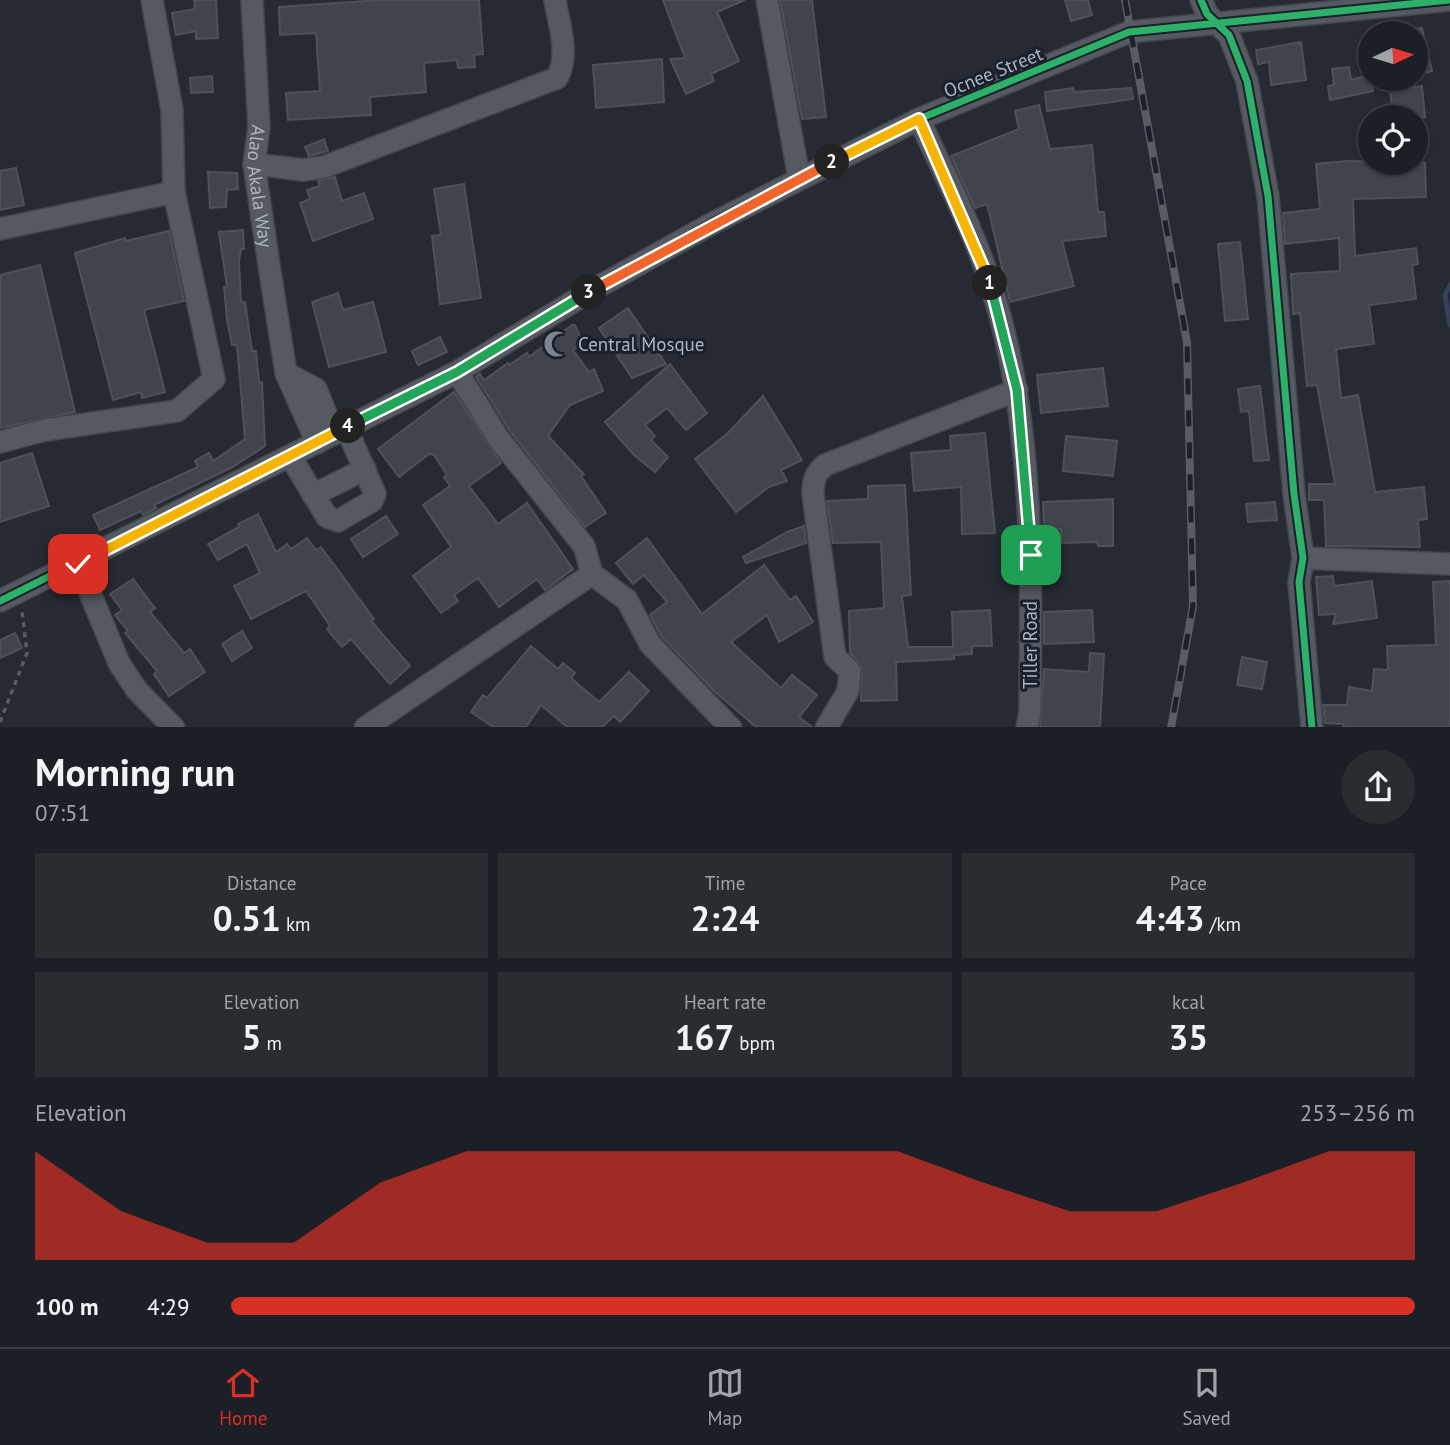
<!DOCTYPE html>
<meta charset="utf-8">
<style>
:root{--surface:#1c2026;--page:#292d32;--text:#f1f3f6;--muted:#a0a3a7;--line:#3a3e43;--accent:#d93025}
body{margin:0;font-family:"PT Sans",sans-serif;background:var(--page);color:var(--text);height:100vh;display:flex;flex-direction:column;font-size:26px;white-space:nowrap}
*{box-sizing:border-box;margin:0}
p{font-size:23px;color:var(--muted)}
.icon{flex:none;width:38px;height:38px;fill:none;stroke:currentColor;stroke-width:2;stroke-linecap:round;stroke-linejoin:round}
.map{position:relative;height:727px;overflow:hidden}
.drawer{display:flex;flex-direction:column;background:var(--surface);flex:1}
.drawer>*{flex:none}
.needle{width:46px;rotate:86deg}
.tools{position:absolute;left:1358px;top:21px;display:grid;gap:14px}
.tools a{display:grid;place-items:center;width:70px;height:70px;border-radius:50%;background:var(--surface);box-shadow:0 2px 5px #0004,0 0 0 2px var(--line);font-size:35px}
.pin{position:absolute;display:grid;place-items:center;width:60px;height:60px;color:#fff;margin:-30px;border-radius:14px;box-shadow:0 4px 10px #0006}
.km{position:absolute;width:35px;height:35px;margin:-18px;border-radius:50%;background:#222;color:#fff;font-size:19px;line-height:35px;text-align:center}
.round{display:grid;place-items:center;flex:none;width:74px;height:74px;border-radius:37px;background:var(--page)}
.head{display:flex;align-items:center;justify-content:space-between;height:119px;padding:0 35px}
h1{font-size:38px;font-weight:600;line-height:52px}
.metrics{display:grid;grid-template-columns:repeat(3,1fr);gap:10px;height:119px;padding:7px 35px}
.metrics div{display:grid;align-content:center;border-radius:0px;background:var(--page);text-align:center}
.metrics b{font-size:35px;font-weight:600}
.metrics small{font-size:19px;font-weight:400}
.metrics p{font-size:19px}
.chart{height:196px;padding:14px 35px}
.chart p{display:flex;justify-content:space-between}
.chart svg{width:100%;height:126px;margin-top:7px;fill:var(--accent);opacity:.7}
ul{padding:0 35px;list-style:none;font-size:23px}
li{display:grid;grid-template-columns:112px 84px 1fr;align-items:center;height:52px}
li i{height:18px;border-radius:9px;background:var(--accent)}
.dock{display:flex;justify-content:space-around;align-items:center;height:98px;border-top:2px solid var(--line);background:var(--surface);font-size:19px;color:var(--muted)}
.dock a{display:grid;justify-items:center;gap:4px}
.dock .current{color:var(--accent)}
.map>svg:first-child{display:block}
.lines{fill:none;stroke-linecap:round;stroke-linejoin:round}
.stream{stroke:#34425a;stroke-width:5}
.building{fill:#40444b;stroke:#4d525a;stroke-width:2}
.minor-casing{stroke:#43464c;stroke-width:24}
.path{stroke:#585d63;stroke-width:3.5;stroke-dasharray:5 5;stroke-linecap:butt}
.minor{stroke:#555960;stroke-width:21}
.rail-casing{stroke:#595c64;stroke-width:8}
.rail{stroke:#1a202c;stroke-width:5;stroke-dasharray:16;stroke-linecap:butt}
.cycleway-casing{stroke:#1a202c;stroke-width:11}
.cycleway{stroke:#2db169;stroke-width:7}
.split-1-casing{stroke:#fff;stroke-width:14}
.split-2-casing{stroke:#fff;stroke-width:14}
.split-3-casing{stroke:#fff;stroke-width:14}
.split-4-casing{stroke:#fff;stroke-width:14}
.split-5-casing{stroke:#fff;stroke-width:14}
.split-1{stroke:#22a559;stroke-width:9}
.split-2{stroke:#f5b400;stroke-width:9}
.split-3{stroke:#f0652b;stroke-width:9}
.split-4{stroke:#22a559;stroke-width:9}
.split-5{stroke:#f5b400;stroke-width:9}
.labels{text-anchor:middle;stroke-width:6;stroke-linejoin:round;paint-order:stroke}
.street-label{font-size:19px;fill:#aeb6c4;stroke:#1a202c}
.poi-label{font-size:19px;fill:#aeb6c4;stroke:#1a202c;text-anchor:start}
</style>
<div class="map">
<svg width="1450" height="728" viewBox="0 0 1450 728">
<rect width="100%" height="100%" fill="#262a32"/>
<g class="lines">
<!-- stream -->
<path class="stream" d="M 1450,285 L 1445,295 L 1450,325"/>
</g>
<!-- building -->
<path class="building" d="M 194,0 L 216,0 L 218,38 L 196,39 L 196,31 L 176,35 L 172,13 L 195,9 Z
M 381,0 L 479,0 L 483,54 L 474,55 L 475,67 L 458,68 L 457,60 L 424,63 L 426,92 L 370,97 L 371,115 L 288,120 L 286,93 L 320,91 L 316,33 L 280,35 L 279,7 Z
M 663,0 L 745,0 L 717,12 L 739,61 L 711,74 L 714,81 L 686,94 L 670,59 L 685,58 Z
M 780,0 L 812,0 L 826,117 L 802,119 Z
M 1065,0 L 1088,0 L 1092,15 L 1071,21 Z
M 1422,28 L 1432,71 L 1416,75 L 1416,29 Z
M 1301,42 L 1306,80 L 1271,85 L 1269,62 L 1258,64 L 1256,50 Z
M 662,59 L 664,102 L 596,108 L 593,65 Z
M 1349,67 L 1351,80 L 1368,75 L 1373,91 L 1330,100 L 1328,86 L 1334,85 L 1332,69 Z
M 212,76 L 213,92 L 191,93 L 190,78 Z
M 1422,86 L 1425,117 L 1393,117 L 1390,90 Z
M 1073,88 L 1074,92 L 1131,88 L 1133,99 L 1047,111 L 1045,92 Z
M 1039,105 L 1050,149 L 1092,145 L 1098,212 L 1104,212 L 1106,236 L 1062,241 L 1074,286 L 1010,302 L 987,204 L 975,208 L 951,156 L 1019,129 L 1015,111 Z
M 324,139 L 328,151 L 309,156 L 305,147 Z
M 1347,161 L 1425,163 L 1426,197 L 1353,199 L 1355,256 L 1416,248 L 1418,264 L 1412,265 L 1416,299 L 1369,305 L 1374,344 L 1336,349 L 1341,398 L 1358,395 L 1375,492 L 1424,487 L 1427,519 L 1418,520 L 1420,547 L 1326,546 L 1324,500 L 1309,500 L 1309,484 L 1335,484 L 1317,385 L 1307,386 L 1300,313 L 1293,314 L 1291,274 L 1340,271 L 1339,238 L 1285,244 L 1283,213 L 1320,209 L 1316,164 Z
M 16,168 L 24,205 L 0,210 L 0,171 Z
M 208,172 L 237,173 L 238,189 L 227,190 L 226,207 L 210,208 Z
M 335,177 L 342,201 L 364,193 L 373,219 L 313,241 L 300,203 L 310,199 L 307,190 L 320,186 L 318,181 Z
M 464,184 L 481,298 L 440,304 L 432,236 L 441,235 L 434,189 Z
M 243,230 L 244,249 L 241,249 L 239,261 L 241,302 L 245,302 L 252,351 L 256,351 L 259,383 L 262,382 L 265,446 L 233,467 L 154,505 L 156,508 L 143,515 L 141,511 L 100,530 L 93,515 L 198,467 L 195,461 L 209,453 L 213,461 L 245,439 L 237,345 L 232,345 L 227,319 L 224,287 L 227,287 L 219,232 Z
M 169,231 L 184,301 L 144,310 L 165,392 L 142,398 L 141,392 L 113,400 L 75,253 L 125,238 L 126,241 Z
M 1240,242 L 1248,319 L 1225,321 L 1218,244 Z
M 40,265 L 75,412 L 0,428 L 0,275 Z
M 338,293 L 343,310 L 373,302 L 386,352 L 329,367 L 312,302 Z
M 628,308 L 666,364 L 632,378 L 599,328 Z
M 572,325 L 575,325 L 583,343 L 573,350 L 589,372 L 594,369 L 603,391 L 570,405 L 548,436 L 584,474 L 581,476 L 606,513 L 585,527 L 510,431 L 476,377 L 480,374 L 484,380 L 508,363 L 509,365 L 527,353 L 529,357 Z
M 440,337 L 447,352 L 418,365 L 412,351 Z
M 670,364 L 707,413 L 686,430 L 667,408 L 645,425 L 655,436 L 651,440 L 668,457 L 655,472 L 634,455 L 605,422 Z
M 1103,368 L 1108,406 L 1041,413 L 1037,375 Z
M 1260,386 L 1269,460 L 1254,461 L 1249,411 L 1241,412 L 1238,389 Z
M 454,392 L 501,463 L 469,486 L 498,524 L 527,503 L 573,569 L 545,590 L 537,579 L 499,607 L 478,578 L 454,595 L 458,601 L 441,613 L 413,576 L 451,547 L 423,505 L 450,486 L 444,477 L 447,475 L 434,455 L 429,454 L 399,477 L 378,449 Z
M 763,396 L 802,460 L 781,470 L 787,481 L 769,487 L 736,512 L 695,459 L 727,434 Z
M 985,433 L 995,533 L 962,534 L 961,487 L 914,491 L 911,453 L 951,450 L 950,436 Z
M 1066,436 L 1117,441 L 1113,476 L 1063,471 Z
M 32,453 L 49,506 L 0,522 L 0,463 Z
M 905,485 L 911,595 L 902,596 L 908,647 L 953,647 L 952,612 L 990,610 L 992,646 L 972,646 L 972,654 L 954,655 L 954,659 L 896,662 L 897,700 L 861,701 L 862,667 L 850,653 L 849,611 L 884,608 L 881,542 L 833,543 L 827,501 L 868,499 L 868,486 Z
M 1113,499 L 1113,546 L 1098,546 L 1097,542 L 1062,543 L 1061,529 L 1044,530 L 1043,502 Z
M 1275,502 L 1277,520 L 1248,522 L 1246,504 Z
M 258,514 L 276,552 L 287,544 L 291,549 L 307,538 L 316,550 L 321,547 L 374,619 L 371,621 L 410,666 L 390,684 L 351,639 L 342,647 L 327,629 L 330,626 L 306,591 L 251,619 L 234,586 L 260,573 L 247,544 L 218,560 L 208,544 L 239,527 L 238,524 Z
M 386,516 L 398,534 L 363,557 L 351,539 Z
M 804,526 L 806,543 L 746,563 L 743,557 L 787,532 Z
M 647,538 L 702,614 L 764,565 L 790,600 L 796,596 L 813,622 L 779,642 L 767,615 L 731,642 L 781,688 L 792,675 L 817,695 L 799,717 L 812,727 L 756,727 L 715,692 L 661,636 L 650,615 L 667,602 L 644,575 L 633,584 L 616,563 Z
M 1333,576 L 1334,586 L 1372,581 L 1377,618 L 1333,624 L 1336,614 L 1319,615 L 1316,577 Z
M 133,579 L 155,608 L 150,612 L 184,653 L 190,649 L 205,672 L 169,696 L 154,674 L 157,671 L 125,633 L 128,631 L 115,615 L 122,610 L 110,594 Z
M 1450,581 L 1450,727 L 1343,727 L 1344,724 L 1325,723 L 1323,705 L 1347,705 L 1349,687 L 1372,691 L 1374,669 L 1388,670 L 1387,646 L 1436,645 L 1433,582 Z
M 1092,610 L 1094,642 L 1044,644 L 1044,612 Z
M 242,631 L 252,648 L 232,661 L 222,644 Z
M 15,633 L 22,648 L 0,658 L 0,640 Z
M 531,646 L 558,669 L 563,663 L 575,673 L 571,678 L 599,702 L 629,672 L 649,691 L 620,722 L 614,716 L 602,727 L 567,727 L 541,705 L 526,727 L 493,727 L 471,712 L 483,695 L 487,698 Z
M 1090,653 L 1104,654 L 1100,727 L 1040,727 L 1044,669 L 1089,672 Z
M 1242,657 L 1267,662 L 1262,689 L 1237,685 Z"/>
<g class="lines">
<!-- minor casing -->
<g class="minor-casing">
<g id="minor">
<path id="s1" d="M 252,0 L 259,127 L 254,164 L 269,265 L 286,373 L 317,443"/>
<path d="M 767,0 L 799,178"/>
<path d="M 1201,0 L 1207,14 L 1229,35 L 1247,81 L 1268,196 L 1294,494 L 1303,558 L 1299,582 L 1312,728"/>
<path d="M 919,119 C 945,176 976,234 994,295 C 1035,429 1031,573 1030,711 L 1027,728"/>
<path d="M 254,164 L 303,170 L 324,167 L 557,78 C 570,55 559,25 555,0"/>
<path d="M 0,229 L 174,192"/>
<path d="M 457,372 L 499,439 L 584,546 L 592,574 L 627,600 L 650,644 L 731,728"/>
<path d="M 286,373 L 316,389 L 334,433"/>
<path d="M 0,442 L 45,430 L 177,411 L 214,379 L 174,192 L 172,110 L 152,0"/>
<path d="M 290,456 L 327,517 L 338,521 L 372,501 L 375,494 L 346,427"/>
<path d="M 313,495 L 365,469"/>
<path d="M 1303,558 L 1450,564"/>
<path d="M 78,564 L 119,663 L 136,689 L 174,728"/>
<path d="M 0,601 L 457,372 L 589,292 L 713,223 L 919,119 L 1129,32 L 1450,0"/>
<path d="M 365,728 L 592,574"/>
<path d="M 826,728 L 848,691 L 850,671 L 835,657 L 813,494 C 813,480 815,474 825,465 L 1017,390"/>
</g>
</g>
<!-- path -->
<path class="path" d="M 0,722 L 27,653 L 22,611"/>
<!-- minor -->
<use href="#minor" class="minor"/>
<!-- rail casing -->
<g class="rail-casing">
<path id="rail" d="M 1125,0 L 1187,342 L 1193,606 L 1171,728"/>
</g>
<!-- rail -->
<use href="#rail" class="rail"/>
<!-- cycleway casing -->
<g class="cycleway-casing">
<path id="cycleway" d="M 1201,0 L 1207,14 L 1229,35 L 1247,81 L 1268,196 L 1294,494 L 1303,558 L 1299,582 L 1312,728
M 0,601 L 457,372 L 589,292 L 713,223 L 919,119 L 1129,32 L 1450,0"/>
</g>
<!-- cycleway -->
<use href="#cycleway" class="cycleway"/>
</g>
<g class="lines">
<!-- split-1 casing -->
<g class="split-1-casing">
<path id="split-1" d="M 990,283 L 1017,390 L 1031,555"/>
</g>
<!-- split-2 casing -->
<g class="split-2-casing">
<path id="split-2" d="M 832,162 L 919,119 L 990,283"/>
</g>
<!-- split-3 casing -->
<g class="split-3-casing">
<path id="split-3" d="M 589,292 L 832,162"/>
</g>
<!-- split-4 casing -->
<g class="split-4-casing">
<path id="split-4" d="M 348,426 L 457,372 L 589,292"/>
</g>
<!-- split-5 casing -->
<g class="split-5-casing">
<path id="split-5" d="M 78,564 L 348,426"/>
</g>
<!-- split-1 -->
<use href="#split-1" class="split-1"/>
<!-- split-2 -->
<use href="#split-2" class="split-2"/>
<!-- split-3 -->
<use href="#split-3" class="split-3"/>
<!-- split-4 -->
<use href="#split-4" class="split-4"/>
<!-- split-5 -->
<use href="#split-5" class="split-5"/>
</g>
<!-- icons -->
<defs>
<g id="mosque-bare" transform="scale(2.1)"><path d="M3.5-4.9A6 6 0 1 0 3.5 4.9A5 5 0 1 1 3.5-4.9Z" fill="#7e8591" stroke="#1a202c" stroke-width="2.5" paint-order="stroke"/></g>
</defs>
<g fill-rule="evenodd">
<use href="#mosque-bare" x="557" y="344"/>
</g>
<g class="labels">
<!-- street labels -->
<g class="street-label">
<text transform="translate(993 72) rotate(-22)" y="7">Ocnee Street</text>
<text dy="7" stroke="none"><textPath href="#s1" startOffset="187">Alao Akala Way</textPath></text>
<text transform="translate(1030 645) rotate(-90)" y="7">Tiller Road</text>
</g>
<!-- poi labels -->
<g class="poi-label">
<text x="578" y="351">Central Mosque</text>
</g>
</g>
</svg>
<div class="tools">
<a><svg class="needle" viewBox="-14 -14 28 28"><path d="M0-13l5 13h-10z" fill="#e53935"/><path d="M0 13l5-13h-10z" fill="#a0a3a7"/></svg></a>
<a><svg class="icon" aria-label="locate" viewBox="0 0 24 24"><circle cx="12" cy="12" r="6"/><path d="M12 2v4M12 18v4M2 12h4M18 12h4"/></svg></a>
</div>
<div class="pin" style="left:1031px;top:555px;background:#1e9e55"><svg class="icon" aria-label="arrive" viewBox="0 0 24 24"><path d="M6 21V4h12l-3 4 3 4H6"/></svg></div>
<div class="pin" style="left:78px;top:564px;background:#d93025"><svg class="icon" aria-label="check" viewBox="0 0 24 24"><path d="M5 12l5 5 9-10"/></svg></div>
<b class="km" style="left:990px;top:283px">1</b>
<b class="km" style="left:832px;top:162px">2</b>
<b class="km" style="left:589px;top:292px">3</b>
<b class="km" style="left:348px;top:426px">4</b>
</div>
<section class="drawer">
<div class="head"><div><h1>Morning run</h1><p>07:51</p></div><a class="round"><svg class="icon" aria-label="share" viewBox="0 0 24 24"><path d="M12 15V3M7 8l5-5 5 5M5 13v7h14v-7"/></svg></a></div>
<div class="metrics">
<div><p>Distance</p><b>0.51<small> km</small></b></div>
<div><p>Time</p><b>2:24</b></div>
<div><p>Pace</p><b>4:43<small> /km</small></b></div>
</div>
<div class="metrics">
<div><p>Elevation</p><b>5<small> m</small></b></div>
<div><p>Heart rate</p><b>167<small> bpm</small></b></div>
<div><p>kcal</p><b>35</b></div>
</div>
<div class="chart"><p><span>Elevation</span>253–256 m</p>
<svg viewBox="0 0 160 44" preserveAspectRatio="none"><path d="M0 44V6L10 27L20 38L30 38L40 17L50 6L60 6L70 6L80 6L90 6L100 6L110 17L120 27L130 27L140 17L150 6L160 6V44z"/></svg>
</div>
<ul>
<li><b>100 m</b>4:29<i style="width:100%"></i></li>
</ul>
</section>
<nav class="dock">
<a class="current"><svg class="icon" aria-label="home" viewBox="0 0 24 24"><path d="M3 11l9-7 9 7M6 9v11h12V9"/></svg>Home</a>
<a><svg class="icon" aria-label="map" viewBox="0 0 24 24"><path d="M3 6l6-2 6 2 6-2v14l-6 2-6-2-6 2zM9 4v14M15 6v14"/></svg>Map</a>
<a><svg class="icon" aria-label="saved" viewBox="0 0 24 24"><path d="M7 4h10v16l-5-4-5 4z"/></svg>Saved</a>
</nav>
